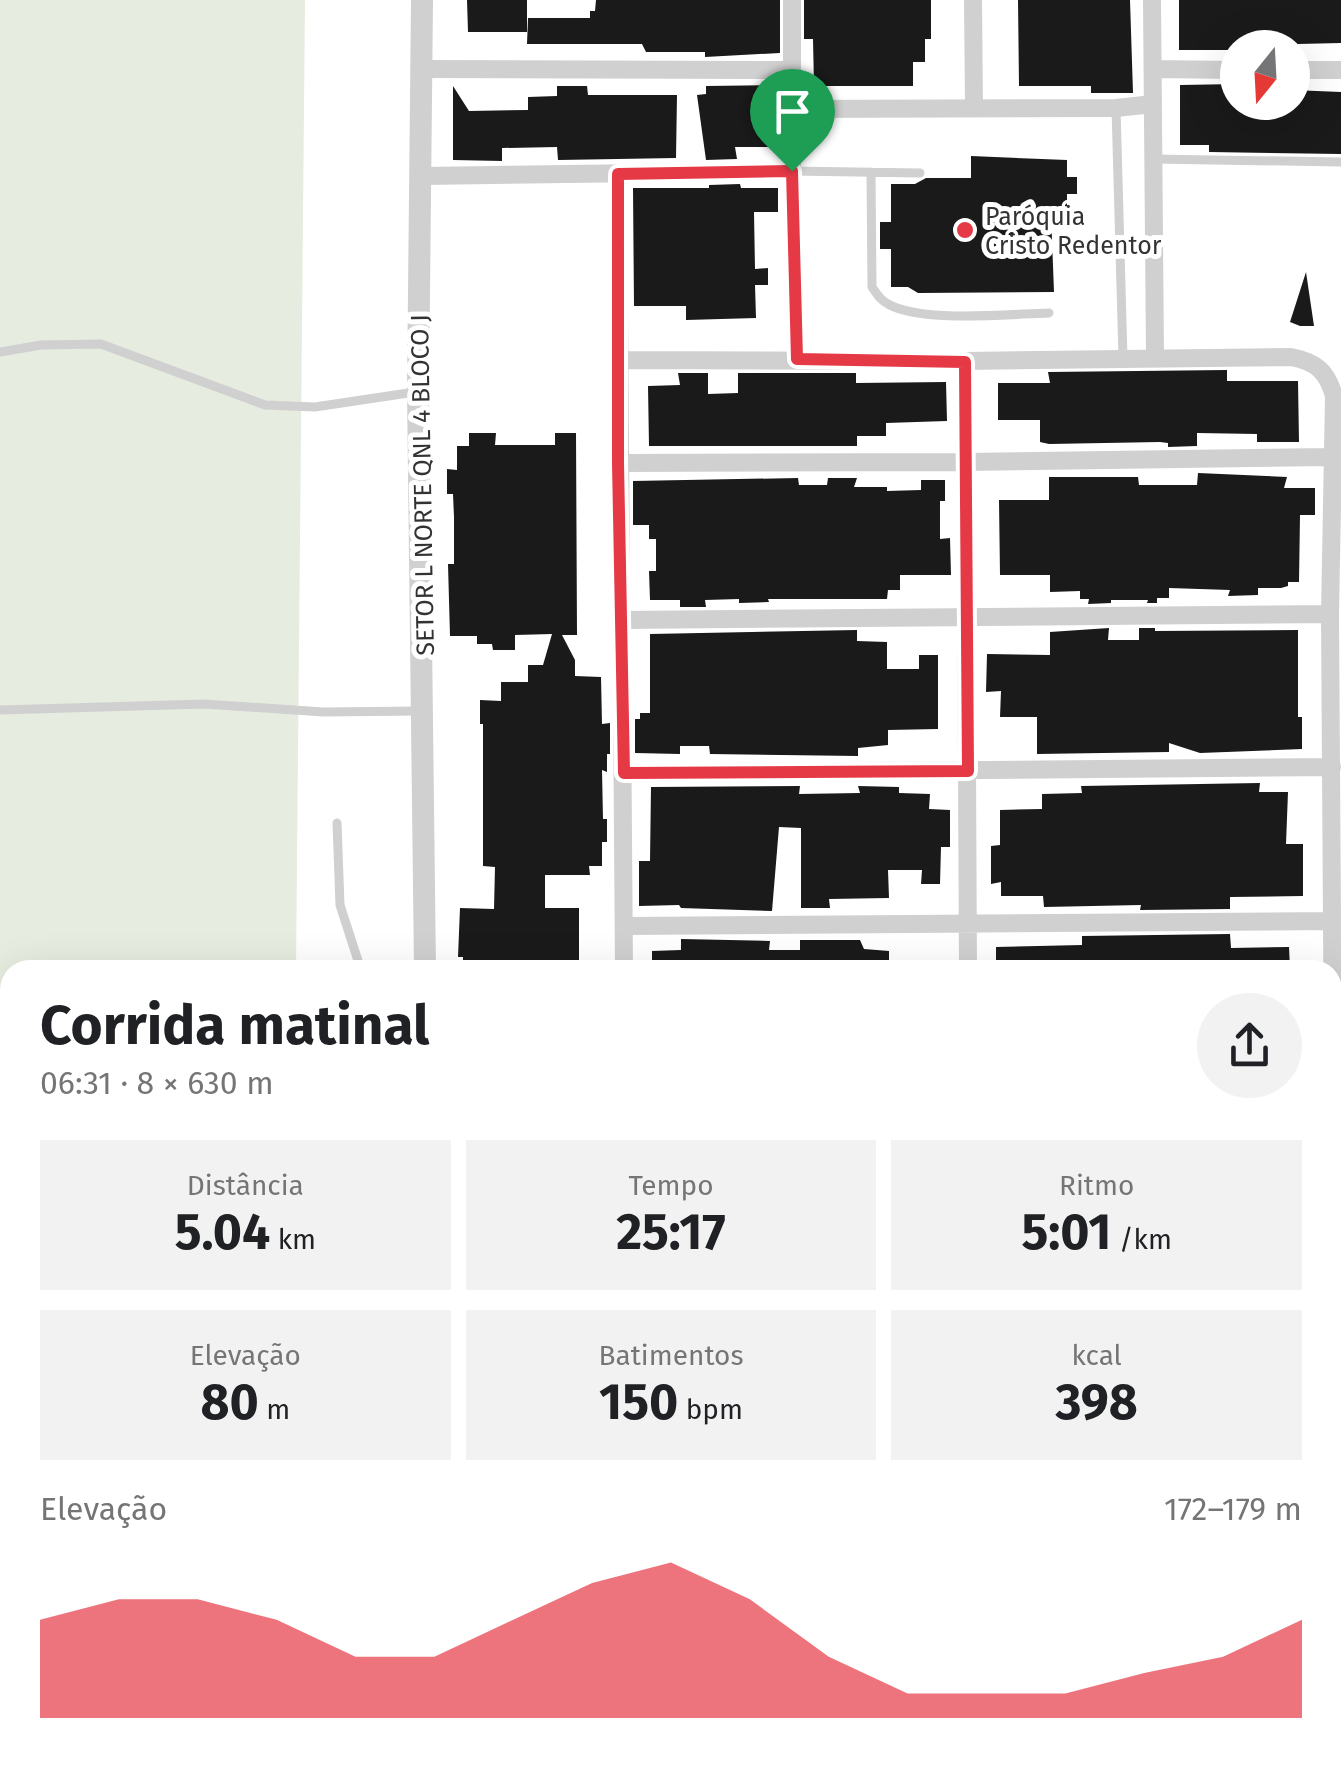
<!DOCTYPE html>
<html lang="pt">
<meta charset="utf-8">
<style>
:root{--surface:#fff;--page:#f2f2f2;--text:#202124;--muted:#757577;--accent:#e63946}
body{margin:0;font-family:"Fira Sans",sans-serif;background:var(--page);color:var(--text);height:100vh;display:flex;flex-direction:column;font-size:38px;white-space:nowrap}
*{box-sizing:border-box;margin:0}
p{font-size:32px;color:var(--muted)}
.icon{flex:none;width:55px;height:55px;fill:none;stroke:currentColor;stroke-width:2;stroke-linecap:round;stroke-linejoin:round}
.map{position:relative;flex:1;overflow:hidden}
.sheet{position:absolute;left:0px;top:960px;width:1342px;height:810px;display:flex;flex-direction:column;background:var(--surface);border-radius:30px 30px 0 0;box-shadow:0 10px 40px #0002}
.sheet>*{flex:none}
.needle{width:65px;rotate:198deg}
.fabs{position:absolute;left:1220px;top:30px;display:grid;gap:20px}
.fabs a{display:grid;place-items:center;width:90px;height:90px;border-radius:50%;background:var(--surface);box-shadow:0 10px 40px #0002;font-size:50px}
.pin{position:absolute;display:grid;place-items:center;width:85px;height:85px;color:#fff;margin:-102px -42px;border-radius:50% 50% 50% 0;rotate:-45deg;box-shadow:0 0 10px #0007}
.pin .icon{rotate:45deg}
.round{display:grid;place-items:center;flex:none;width:105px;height:105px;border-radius:52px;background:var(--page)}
.head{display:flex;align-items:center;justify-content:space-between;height:170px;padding:0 40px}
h1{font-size:55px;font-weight:700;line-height:75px}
.metrics{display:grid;grid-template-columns:repeat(3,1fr);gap:15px;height:170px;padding:10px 40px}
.metrics div{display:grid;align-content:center;border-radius:0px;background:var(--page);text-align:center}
.metrics b{font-size:50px;font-weight:700}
.metrics small{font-size:28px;font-weight:400}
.metrics p{font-size:28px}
.chart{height:280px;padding:20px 40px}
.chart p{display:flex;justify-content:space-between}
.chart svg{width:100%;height:180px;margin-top:10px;fill:var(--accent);opacity:.7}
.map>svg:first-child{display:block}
.green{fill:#e6ecdf}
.building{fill:#1a1a1a}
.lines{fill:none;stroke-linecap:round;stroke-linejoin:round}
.service{stroke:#d0d0d0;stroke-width:9}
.minor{stroke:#d0d0d0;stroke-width:18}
.tertiary{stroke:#d0d0d0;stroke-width:22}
.secondary{stroke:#bdbdbd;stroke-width:25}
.route-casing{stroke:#fff;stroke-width:20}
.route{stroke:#e63946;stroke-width:12}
.poi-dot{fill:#e63946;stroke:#fff;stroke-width:4}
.labels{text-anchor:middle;stroke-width:10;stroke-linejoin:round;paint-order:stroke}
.poi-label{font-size:25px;fill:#333;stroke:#fff;text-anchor:start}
.street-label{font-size:25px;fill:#333;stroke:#fff}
</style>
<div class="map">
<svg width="1341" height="1770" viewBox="0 0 1341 1770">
<rect width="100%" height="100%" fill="#fff"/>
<!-- green -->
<path class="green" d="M 0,0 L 305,0 L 296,970 L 10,970 L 10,1431 L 0,1431 Z
M 0,1598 L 10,1598 L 10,1760 L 392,1760 L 392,1770 L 0,1770 Z"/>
<!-- building -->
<path class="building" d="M 467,0 L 527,0 L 527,32 L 468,32 Z
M 596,0 L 780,0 L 780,53 L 705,57 L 705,52 L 646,52 L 642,44 L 527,44 L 528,18 L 590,18 L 590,11 L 595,11 Z
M 804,0 L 931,0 L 931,39 L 925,39 L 925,62 L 913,62 L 913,86 L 814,86 L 813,39 L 804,39 Z
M 1018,0 L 1130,0 L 1133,93 L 1091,93 L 1091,86 L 1019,86 Z
M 1179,0 L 1341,0 L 1341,43 L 1298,44 L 1298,48 L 1238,48 L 1238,50 L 1179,50 Z
M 1238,84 L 1238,102 L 1292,102 L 1292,90 L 1341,92 L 1341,154 L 1209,152 L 1209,145 L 1180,145 L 1180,85 Z
M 780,85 L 780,147 L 735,147 L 737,159 L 706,160 L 697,95 L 706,94 L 706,86 Z
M 453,86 L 469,111 L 528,110 L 528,97 L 557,96 L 557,86 L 587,86 L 588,95 L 677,95 L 676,158 L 558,160 L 557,147 L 502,148 L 502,161 L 453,160 Z
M 971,156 L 1067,160 L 1067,177 L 1077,177 L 1077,194 L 1067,194 L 1067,211 L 1051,213 L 1054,292 L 918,293 L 908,287 L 891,287 L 891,249 L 880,249 L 880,222 L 891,222 L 891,184 L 915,184 L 926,178 L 971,178 Z
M 740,184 L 741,188 L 778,188 L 778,212 L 754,212 L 755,269 L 768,268 L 768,285 L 755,285 L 756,318 L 686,320 L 686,306 L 634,306 L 633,188 L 709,188 L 709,185 Z
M 1306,272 L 1314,326 L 1300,326 L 1290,322 Z
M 1227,370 L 1227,381 L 1298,381 L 1299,442 L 1257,442 L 1257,434 L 1197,433 L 1197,446 L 1168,447 L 1168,443 L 1160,442 L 1049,444 L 1040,442 L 1040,420 L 998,420 L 998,383 L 1050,383 L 1048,372 Z
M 678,373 L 708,373 L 708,394 L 738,393 L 738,373 L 856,373 L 856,383 L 946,382 L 947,421 L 886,423 L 886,436 L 857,436 L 857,446 L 649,446 L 648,386 L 680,385 Z
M 469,433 L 496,433 L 495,445 L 555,445 L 555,433 L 576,433 L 577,635 L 562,635 L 575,660 L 575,676 L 601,677 L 602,724 L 610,723 L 610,754 L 607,754 L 607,772 L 602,770 L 603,819 L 607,819 L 607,842 L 602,842 L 602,866 L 589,866 L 590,875 L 545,875 L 545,908 L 579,908 L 579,970 L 463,970 L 463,957 L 458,957 L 460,908 L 494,909 L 495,867 L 483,866 L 483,724 L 480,724 L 480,700 L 501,701 L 501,682 L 528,682 L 528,665 L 543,665 L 552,634 L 515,635 L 515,650 L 493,650 L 492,644 L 477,644 L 477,636 L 450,636 L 448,564 L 454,564 L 454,517 L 453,494 L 447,494 L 447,469 L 457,470 L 457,446 L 469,446 Z
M 1198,473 L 1287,477 L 1284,488 L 1315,488 L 1315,515 L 1300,515 L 1299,582 L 1288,582 L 1288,586 L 1281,588 L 1258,588 L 1258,595 L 1228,596 L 1230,590 L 1169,588 L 1169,598 L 1157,598 L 1157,603 L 1147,603 L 1148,600 L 1111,600 L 1111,603 L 1088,604 L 1089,599 L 1080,599 L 1080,591 L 1050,592 L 1050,575 L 1000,575 L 999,500 L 1049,500 L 1049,477 L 1138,477 L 1139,485 L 1197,485 Z
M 798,478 L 799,485 L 827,485 L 828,478 L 857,478 L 854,487 L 887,487 L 887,491 L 921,490 L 921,480 L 945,480 L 945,501 L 940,501 L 940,539 L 950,538 L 951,575 L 900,575 L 900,590 L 888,590 L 887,599 L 768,599 L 769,602 L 739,603 L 739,599 L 705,600 L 706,607 L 680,607 L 680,600 L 650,600 L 649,571 L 656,571 L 656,539 L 649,539 L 649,525 L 633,525 L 633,481 Z
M 1109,628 L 1108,640 L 1139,640 L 1139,628 L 1155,628 L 1155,631 L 1298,630 L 1298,717 L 1302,717 L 1302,749 L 1200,753 L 1169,743 L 1169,752 L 1037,754 L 1037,717 L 1000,717 L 1001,691 L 986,692 L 987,654 L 1050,655 L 1050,632 Z
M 857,630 L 857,641 L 887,642 L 887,669 L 919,669 L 919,655 L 938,655 L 938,729 L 888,730 L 888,745 L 858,748 L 858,756 L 710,754 L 709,746 L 680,746 L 680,754 L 635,753 L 635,719 L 640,719 L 640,713 L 650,713 L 650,634 Z
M 1260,783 L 1259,792 L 1288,792 L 1286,844 L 1303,844 L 1303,896 L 1230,897 L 1230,909 L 1140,910 L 1141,905 L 1044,907 L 1043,896 L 1001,896 L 1001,882 L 991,884 L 991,846 L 1000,845 L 1000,810 L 1042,809 L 1042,794 L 1082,793 L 1081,786 Z
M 800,786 L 799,794 L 860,793 L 858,786 L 899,787 L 899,793 L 930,794 L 929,809 L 950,810 L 950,847 L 941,847 L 940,884 L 921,884 L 922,870 L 888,870 L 889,898 L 829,899 L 830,908 L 801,908 L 801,828 L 779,827 L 772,911 L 681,908 L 679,905 L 639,906 L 639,861 L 650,861 L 651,787 Z
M 1230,934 L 1231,948 L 1289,947 L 1290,968 L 996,970 L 996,947 L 1082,945 L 1082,936 Z
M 681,939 L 770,941 L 769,950 L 800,950 L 800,940 L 860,940 L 864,949 L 889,951 L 889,970 L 652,970 L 652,951 L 681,950 Z"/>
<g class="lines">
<!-- service -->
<path class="service" d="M 1116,108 L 1123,358
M 1154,159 L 1341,162
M 792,171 L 920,173
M 871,172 L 872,287 C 877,294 880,300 888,304 C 921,323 1009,314 1049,313
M 0,352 L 41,345 L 101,344 L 265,405 L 315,407 L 415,392
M 0,710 L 204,704 L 323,712 L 419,711
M 337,823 L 340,905 L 361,970
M 0,1095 L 10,1095"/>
<!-- minor -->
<path class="minor" d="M 792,0 L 792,171 L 797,359
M 973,0 L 974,107
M 1152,0 L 1155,357
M 423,69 L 791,70
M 1153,69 L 1238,70
M 1292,70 L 1341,70
M 791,109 L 1116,108 L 1153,104
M 618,174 L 624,970
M 423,176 L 792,171
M 618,360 L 965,361 L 1291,357 C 1316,362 1327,371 1334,396 L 1330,614 L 1333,1076 L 1338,1199
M 965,361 L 968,970
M 618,463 L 965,462 L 1331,457
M 621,620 L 1330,614
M 625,773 L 1332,767
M 624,926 L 1333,921
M 1332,1322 L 1341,1322
M 1332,1476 L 1341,1476
M 1332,1628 L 1341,1628
M 802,1760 L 802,1770
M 982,1760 L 982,1770
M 1161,1760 L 1162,1770"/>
<!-- tertiary -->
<path class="tertiary" d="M 422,0 L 418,391 L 425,970
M 435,1770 L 435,1760"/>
<!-- secondary -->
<path class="secondary" d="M 1332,1199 L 1341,1199
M 0,1546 L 10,1546
M 0,1571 L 10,1571"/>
</g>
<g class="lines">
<!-- route casing -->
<g class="route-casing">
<path id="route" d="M 792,171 L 797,359 L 965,362 L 968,771 L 624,773 L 618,463 L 618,174 Z"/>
</g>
<!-- route -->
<use href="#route" class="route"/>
</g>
<!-- markers -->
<circle class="poi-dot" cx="965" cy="230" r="10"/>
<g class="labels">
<!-- poi labels -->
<g class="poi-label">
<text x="985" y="225">Paróquia<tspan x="985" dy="29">Cristo Redentor</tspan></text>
</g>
<!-- street labels -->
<g class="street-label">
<text transform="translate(422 485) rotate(-91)" y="9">SETOR L NORTE QNL 4 BLOCO J</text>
</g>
</g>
</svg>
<div class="fabs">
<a><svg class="needle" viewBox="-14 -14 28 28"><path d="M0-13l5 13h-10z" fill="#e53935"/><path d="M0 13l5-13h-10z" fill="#757577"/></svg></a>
</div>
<div class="pin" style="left:792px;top:171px;background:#1e9e55"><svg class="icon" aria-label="arrive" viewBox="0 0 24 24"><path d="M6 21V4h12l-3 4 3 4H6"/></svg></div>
<section class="sheet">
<div class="head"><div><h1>Corrida matinal</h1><p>06:31 · 8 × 630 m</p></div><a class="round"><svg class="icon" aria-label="share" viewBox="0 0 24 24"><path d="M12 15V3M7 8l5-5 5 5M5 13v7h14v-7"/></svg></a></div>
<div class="metrics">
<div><p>Distância</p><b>5.04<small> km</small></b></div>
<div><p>Tempo</p><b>25:17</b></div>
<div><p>Ritmo</p><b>5:01<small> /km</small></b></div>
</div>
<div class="metrics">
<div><p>Elevação</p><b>80<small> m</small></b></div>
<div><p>Batimentos</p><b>150<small> bpm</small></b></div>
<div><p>kcal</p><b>398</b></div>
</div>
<div class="chart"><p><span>Elevação</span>172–179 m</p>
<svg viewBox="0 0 160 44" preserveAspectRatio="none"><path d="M0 44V20L10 15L20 15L30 20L40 29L50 29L60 20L70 11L80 6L90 15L100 29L110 38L120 38L130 38L140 33L150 29L160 20V44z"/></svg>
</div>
</section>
</div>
